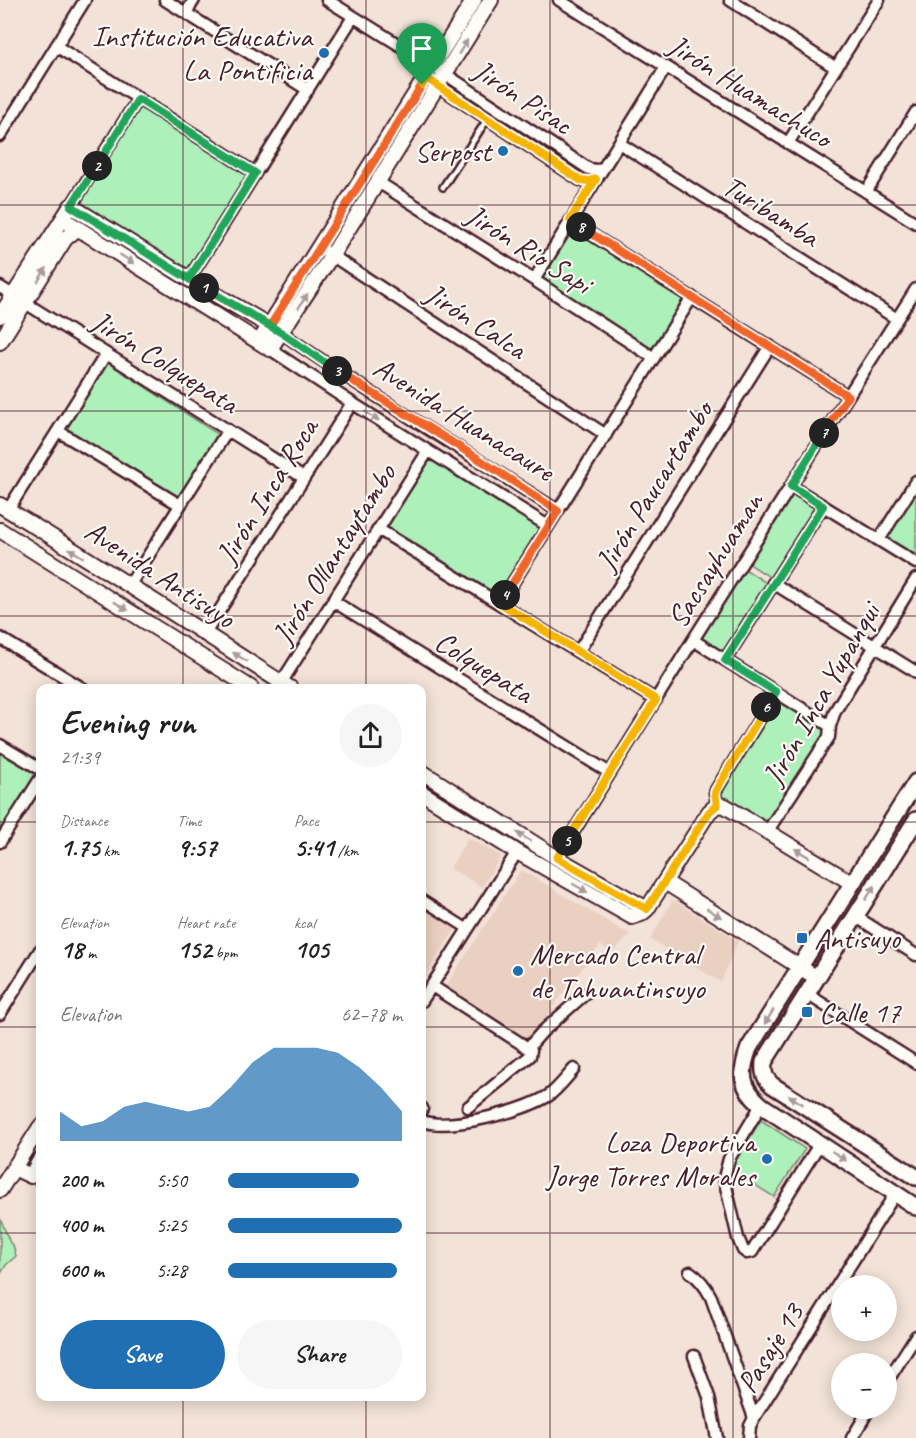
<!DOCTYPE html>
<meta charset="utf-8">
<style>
:root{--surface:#fff;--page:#f6f6f6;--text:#222;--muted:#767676;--accent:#1f6fb2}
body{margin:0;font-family:Caveat,sans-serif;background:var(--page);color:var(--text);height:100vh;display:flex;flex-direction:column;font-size:22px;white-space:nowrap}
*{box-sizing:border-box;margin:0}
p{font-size:20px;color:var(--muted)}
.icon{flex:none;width:33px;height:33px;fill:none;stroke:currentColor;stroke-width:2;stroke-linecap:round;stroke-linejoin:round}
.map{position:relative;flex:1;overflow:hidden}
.drawer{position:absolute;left:36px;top:684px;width:390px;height:717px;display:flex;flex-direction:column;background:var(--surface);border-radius:12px;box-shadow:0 3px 15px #0003}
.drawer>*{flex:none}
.fabs{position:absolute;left:831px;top:1275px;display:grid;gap:12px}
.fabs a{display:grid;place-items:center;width:66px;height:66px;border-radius:50%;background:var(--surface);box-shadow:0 3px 15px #0003;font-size:30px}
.pin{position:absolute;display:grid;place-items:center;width:51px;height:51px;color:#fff;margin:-62px -26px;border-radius:50% 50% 50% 0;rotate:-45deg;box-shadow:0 0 6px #0007}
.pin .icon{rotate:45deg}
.km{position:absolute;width:30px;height:30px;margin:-15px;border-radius:50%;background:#222;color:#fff;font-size:16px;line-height:30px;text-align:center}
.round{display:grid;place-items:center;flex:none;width:63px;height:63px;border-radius:32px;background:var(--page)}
.summary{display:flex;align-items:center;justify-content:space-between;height:102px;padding:0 24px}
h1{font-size:33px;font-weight:600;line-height:45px}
.figures{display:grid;grid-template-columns:repeat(3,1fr);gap:9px;height:102px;padding:6px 24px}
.figures div{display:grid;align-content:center}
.figures b{font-size:26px;font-weight:600}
.figures small{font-size:16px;font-weight:400}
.figures p{font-size:16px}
.chart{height:168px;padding:12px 24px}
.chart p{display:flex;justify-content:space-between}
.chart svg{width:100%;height:108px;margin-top:6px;fill:var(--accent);opacity:.7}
.button{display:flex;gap:12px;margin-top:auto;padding:12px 24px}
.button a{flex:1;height:69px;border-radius:36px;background:var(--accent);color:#fff;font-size:24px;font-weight:600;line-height:69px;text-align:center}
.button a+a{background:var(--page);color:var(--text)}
ul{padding:0 24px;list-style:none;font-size:20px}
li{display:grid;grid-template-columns:96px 72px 1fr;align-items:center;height:45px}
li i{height:15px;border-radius:8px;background:var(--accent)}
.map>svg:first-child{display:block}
.built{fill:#ead0c1}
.green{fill:#adf0ba;stroke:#7c8872;stroke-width:1.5}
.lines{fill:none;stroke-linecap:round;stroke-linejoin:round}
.service-casing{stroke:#4a1f2b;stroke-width:10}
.pedestrian-casing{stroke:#4a1f2b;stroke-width:13}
.minor-casing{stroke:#4a1f2b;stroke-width:15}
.tertiary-casing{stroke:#4a1f2b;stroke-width:18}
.secondary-casing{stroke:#4a1f2b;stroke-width:20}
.service{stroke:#fdfcf7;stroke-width:5}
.pedestrian{stroke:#fdfcf7;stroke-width:8}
.minor{stroke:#fdfcf7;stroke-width:10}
.tertiary{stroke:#fdfcf7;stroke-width:14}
.secondary{stroke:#fdfcf7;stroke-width:15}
.oneway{fill:#ac999b}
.split-1-casing{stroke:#fff;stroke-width:12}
.split-2-casing{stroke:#fff;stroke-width:12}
.split-3-casing{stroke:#fff;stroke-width:12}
.split-4-casing{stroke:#fff;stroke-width:12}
.split-5-casing{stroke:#fff;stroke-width:12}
.split-6-casing{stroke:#fff;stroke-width:12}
.split-7-casing{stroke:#fff;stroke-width:12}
.split-8-casing{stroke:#fff;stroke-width:12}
.split-9-casing{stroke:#fff;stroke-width:12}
.split-1{stroke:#f0652b;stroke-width:8}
.split-2{stroke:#22a559;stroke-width:8}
.split-3{stroke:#22a559;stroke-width:8}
.split-4{stroke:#f0652b;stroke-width:8}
.split-5{stroke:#f5b400;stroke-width:8}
.split-6{stroke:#f5b400;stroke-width:8}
.split-7{stroke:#22a559;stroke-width:8}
.split-8{stroke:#f0652b;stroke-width:8}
.split-9{stroke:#f5b400;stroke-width:8}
.grid{fill:none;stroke:#4a1f2b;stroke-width:1.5;stroke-opacity:0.55}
.poi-dot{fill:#1f6fb2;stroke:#fdfcf7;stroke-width:2}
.labels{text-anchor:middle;stroke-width:4.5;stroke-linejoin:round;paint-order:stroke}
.poi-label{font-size:30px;fill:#4a1f2b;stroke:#fdfcf7;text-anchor:end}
.street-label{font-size:30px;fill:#4a1f2b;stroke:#fdfcf7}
</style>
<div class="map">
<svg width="916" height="1438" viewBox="0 0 916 1438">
<rect width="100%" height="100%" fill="#f2e2d7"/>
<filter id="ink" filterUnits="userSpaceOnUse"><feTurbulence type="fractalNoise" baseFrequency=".0167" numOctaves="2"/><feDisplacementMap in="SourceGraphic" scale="12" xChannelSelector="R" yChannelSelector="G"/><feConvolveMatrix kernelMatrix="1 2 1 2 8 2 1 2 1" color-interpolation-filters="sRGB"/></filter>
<g filter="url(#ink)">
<!-- built -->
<path class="built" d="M 468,838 L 501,856 L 482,887 L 450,868 Z
M 521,870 L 630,935 L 612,953 L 600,945 L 552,1008 L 555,1011 L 530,1042 L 444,989 Z
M 673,900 L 738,941 L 721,982 L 650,939 Z
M 422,906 L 456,928 L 422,981 Z"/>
<!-- green -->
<path class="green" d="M 140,108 L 248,176 L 187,272 L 79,206 Z
M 572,227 L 687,298 L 652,352 L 539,279 Z
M 107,362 L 219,435 L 178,500 L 64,430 Z
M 429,458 L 541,528 L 499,596 L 386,527 Z
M 916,487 L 916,559 L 883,539 Z
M 792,493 L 817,508 L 771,578 L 748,563 Z
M 743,568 L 768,584 L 724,655 L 699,639 Z
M 777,699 L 827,730 L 766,826 L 717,795 Z
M 0,748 L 40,772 L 0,837 Z
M 761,1120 L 805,1149 L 774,1197 L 730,1169 Z
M 0,1219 L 1,1220 L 10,1243 L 13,1245 L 16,1256 L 6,1265 L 0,1275 Z"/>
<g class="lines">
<!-- service casing -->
<g class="service-casing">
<path id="service" d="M 443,187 L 488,118"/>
</g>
<!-- pedestrian casing -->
<g class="pedestrian-casing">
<path id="pedestrian" d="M 422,900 L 468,929"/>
</g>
<!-- minor casing -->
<g class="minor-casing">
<path id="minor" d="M 165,0 L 308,90
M 327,0 L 433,66 L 589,169 L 596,170 L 603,169
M 559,0 L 916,223
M 730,0 L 836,68
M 186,13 L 194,0
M 56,46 L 255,173
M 426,78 L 580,180 L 589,181 L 596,179
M 0,136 L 85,0
M 619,143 L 897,319
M 788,143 L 879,0
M 378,182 L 534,280 L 654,358
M 866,192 L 916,112
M 71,206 L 138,99
M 570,221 L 848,396
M 319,247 L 606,435
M 189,279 L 353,17
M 534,280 L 666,67
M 0,287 L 304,478
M 282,333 C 371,396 466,451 558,511
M 270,349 L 352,403 L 548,526
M 58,431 L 180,505
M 791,486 L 916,563
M 8,510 L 106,354
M 378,529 L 656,700
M 879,540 L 916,481
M 773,583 L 916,672
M 129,586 L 228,430
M 333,601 L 610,773
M 500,603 L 692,297
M 204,635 L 352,403
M 0,638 L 82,688
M 693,640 L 830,726
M 578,652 L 770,346
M 725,660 L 823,506
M 281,683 L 428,451
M 0,745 L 40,769
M 717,805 L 715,793 L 716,790 L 776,692
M 767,832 L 829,737 L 830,726 L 835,711 L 916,579
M 0,842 L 40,779
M 557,858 L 693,640 L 916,289
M 855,916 L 916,955
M 432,986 L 531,1050 L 530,1056 L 468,1107
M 807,994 L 916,1063
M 422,1001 L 517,852
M 0,1014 L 40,950
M 528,1048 L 542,1032 L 585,994
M 761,1105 L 729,1159 L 724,1178 L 738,1238 L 743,1250 L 747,1253 L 752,1252 L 820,1143
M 422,1108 L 422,1109
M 422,1121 C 450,1131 523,1111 548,1096 C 558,1089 566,1078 574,1069
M 690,1272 C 699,1278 706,1287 711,1297 L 754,1418
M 694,1356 L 709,1397 L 717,1438
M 886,1383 L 916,1336
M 749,1438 L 750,1426 L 754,1418 L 895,1194
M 852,1438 L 870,1408"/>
</g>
<!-- tertiary casing -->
<g class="tertiary-casing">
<path id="tertiary" d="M 63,219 L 270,349 L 332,255 L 491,0
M 0,316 L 71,206 L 189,279 L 277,330
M 0,342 L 65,239 L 78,228
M 259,342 L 474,0
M 0,505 C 98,564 194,627 290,688
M 0,530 L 251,688
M 422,772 L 557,858 L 647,909
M 422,793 L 517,852 L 632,917 L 641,914 L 647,909 L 709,812 L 717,805 L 725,806 L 852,883
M 665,882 L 817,978
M 14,1168 L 31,1176 L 40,1160
M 0,1190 L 40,1127"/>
</g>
<!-- secondary casing -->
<g class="secondary-casing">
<path id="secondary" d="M 916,782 L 749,1048 C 740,1072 740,1087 761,1105 L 916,1207
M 916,820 L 764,1062 C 763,1073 764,1077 772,1085 L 916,1177"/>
</g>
<!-- service -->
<use href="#service" class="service"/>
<!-- pedestrian -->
<use href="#pedestrian" class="pedestrian"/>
<!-- minor -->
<use href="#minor" class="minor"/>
<!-- tertiary -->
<use href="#tertiary" class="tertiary"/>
<!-- secondary -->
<use href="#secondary" class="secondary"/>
</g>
<!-- one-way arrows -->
<defs><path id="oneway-solid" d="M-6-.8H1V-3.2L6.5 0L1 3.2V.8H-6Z" transform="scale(1.5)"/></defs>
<g class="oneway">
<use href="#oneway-solid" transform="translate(463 47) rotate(-58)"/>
<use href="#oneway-solid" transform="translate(127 259) rotate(32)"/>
<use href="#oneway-solid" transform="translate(42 275) rotate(-58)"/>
<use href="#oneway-solid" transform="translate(303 301) rotate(-57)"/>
<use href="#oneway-solid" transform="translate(372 416) rotate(32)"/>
<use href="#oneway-solid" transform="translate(76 553) rotate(-148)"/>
<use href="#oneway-solid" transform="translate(121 606) rotate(32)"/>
<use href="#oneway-solid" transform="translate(240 657) rotate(-148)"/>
<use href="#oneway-solid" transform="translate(524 837) rotate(-148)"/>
<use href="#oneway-solid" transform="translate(802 853) rotate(-149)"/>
<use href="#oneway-solid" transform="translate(580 888) rotate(30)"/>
<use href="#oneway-solid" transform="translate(870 893) rotate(-58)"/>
<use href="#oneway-solid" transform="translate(714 913) rotate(32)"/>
<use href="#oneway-solid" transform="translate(769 1017) rotate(122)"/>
<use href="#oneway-solid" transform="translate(796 1100) rotate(-148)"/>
<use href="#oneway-solid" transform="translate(839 1156) rotate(34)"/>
</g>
</g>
<g class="lines" filter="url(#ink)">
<!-- split-1 casing -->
<g class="split-1-casing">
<path id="split-1" d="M 204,288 L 270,326 L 422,85"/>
</g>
<!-- split-2 casing -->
<g class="split-2-casing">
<path id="split-2" d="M 97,166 L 138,99 L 255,173 L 189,279 L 204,288"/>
</g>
<!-- split-3 casing -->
<g class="split-3-casing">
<path id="split-3" d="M 97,166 L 71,206 L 189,279 L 282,333 L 337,371"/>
</g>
<!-- split-4 casing -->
<g class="split-4-casing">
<path id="split-4" d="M 337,371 L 482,461 L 558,511 L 505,595"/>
</g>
<!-- split-5 casing -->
<g class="split-5-casing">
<path id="split-5" d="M 505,595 L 500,603 L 656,700 L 567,841"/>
</g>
<!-- split-6 casing -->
<g class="split-6-casing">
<path id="split-6" d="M 567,841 L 557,858 L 647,909 L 709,812 L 717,805 L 715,793 L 716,790 L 766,707"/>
</g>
<!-- split-7 casing -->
<g class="split-7-casing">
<path id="split-7" d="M 766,707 L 776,692 L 725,660 L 823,506 L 791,486 L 824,433"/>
</g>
<!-- split-8 casing -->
<g class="split-8-casing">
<path id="split-8" d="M 581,227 L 848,396 L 824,433"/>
</g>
<!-- split-9 casing -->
<g class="split-9-casing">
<path id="split-9" d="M 422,85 L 426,78 L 580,180 L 589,181 L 596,179 L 570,220 L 581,227"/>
</g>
<!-- split-1 -->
<use href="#split-1" class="split-1"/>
<!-- split-2 -->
<use href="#split-2" class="split-2"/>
<!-- split-3 -->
<use href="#split-3" class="split-3"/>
<!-- split-4 -->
<use href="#split-4" class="split-4"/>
<!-- split-5 -->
<use href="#split-5" class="split-5"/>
<!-- split-6 -->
<use href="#split-6" class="split-6"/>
<!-- split-7 -->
<use href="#split-7" class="split-7"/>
<!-- split-8 -->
<use href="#split-8" class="split-8"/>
<!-- split-9 -->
<use href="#split-9" class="split-9"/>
</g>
<!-- grid -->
<path class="grid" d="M 183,0 L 183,688M 366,0 L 366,688M 550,0 L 550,1438M 733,0 L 733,1438M 0,205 L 916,205M 0,411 L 916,411M 0,616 L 916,616M 0,822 L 40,822M 422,822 L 916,822M 0,1027 L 40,1027M 422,1027 L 916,1027M 0,1233 L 40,1233M 422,1233 L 916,1233M 183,1396 L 183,1438M 366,1396 L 366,1438"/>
<!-- markers -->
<g class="poi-dot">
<circle cx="324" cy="53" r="6"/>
<circle cx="503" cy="151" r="6"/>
<rect x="796" y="932" width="12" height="12" rx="3"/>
<circle cx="518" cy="971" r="6"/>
<rect x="801" y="1006" width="12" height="12" rx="3"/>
<circle cx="767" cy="1159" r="6"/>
</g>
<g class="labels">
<!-- poi labels -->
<g class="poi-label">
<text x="312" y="46">Institución Educativa<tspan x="312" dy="34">La Pontificia</tspan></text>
<text x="491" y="161">Serpost</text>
<text x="814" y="948" text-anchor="start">Antisuyo</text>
<text x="530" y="964" text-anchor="start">Mercado Central<tspan x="530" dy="34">de Tahuantinsuyo</tspan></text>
<text x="819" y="1022" text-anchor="start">Calle 17</text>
<text x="755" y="1152">Loza Deportiva<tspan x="755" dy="34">Jorge Torres Morales</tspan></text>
</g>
<!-- street labels -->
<g class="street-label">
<text transform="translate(750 91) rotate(32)" y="10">Jirón Huamachuco</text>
<text transform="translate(523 97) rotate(33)" y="10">Jirón Pisac</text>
<text transform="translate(771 211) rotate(32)" y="10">Turibamba</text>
<text transform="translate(529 249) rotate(32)" y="10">Jirón Rio Sapi</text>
<text transform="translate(476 321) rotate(33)" y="10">Jirón Calca</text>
<text transform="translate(165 362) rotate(32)" y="10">Jirón Colquepata</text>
<text transform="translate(464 419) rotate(32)" y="10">Avenida Huanacaure</text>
<text transform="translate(654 486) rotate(-58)" y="10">Jirón Paucartambo</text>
<text transform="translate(267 491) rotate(-58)" y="10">Jirón Inca Roca</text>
<text transform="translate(334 554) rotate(-58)" y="10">Jirón Ollantaytambo</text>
<text transform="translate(715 560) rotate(-58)" y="10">Sacsayhuaman</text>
<text transform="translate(160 574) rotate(33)" y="10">Avenida Antisuyo</text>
<text transform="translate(484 667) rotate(32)" y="10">Colquepata</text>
<text transform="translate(821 694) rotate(-60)" y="10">Jirón Inca Yupanqui</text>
<text transform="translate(770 1348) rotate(-58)" y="10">Pasaje 13</text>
</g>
</g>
</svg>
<div class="fabs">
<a>+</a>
<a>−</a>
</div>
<div class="pin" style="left:422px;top:85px;background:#1e9e55"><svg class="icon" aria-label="arrive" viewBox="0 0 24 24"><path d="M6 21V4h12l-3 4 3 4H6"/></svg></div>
<b class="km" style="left:204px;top:288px">1</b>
<b class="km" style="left:97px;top:166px">2</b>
<b class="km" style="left:337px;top:371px">3</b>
<b class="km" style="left:505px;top:595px">4</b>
<b class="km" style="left:567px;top:841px">5</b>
<b class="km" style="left:766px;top:707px">6</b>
<b class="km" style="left:824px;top:433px">7</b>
<b class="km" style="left:581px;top:227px">8</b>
<section class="drawer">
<div class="summary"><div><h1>Evening run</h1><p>21:39</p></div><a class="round"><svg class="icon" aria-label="share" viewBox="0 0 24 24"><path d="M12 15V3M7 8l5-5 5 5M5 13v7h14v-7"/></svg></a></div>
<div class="figures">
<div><p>Distance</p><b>1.75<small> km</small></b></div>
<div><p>Time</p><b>9:57</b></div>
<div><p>Pace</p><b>5:41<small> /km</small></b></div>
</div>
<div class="figures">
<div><p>Elevation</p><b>18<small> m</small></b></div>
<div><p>Heart rate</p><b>152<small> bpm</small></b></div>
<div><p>kcal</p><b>105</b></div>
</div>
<div class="chart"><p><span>Elevation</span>62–78 m</p>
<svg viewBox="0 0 160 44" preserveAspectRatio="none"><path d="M0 44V32L10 38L20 36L30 30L40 28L50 30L60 32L70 30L80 22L90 12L100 6L110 6L120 6L130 8L140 14L150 22L160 32V44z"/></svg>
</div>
<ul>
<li><b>200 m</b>5:50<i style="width:75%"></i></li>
<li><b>400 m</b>5:25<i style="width:100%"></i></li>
<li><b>600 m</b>5:28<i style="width:97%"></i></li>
</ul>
<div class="button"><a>Save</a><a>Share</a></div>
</section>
</div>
